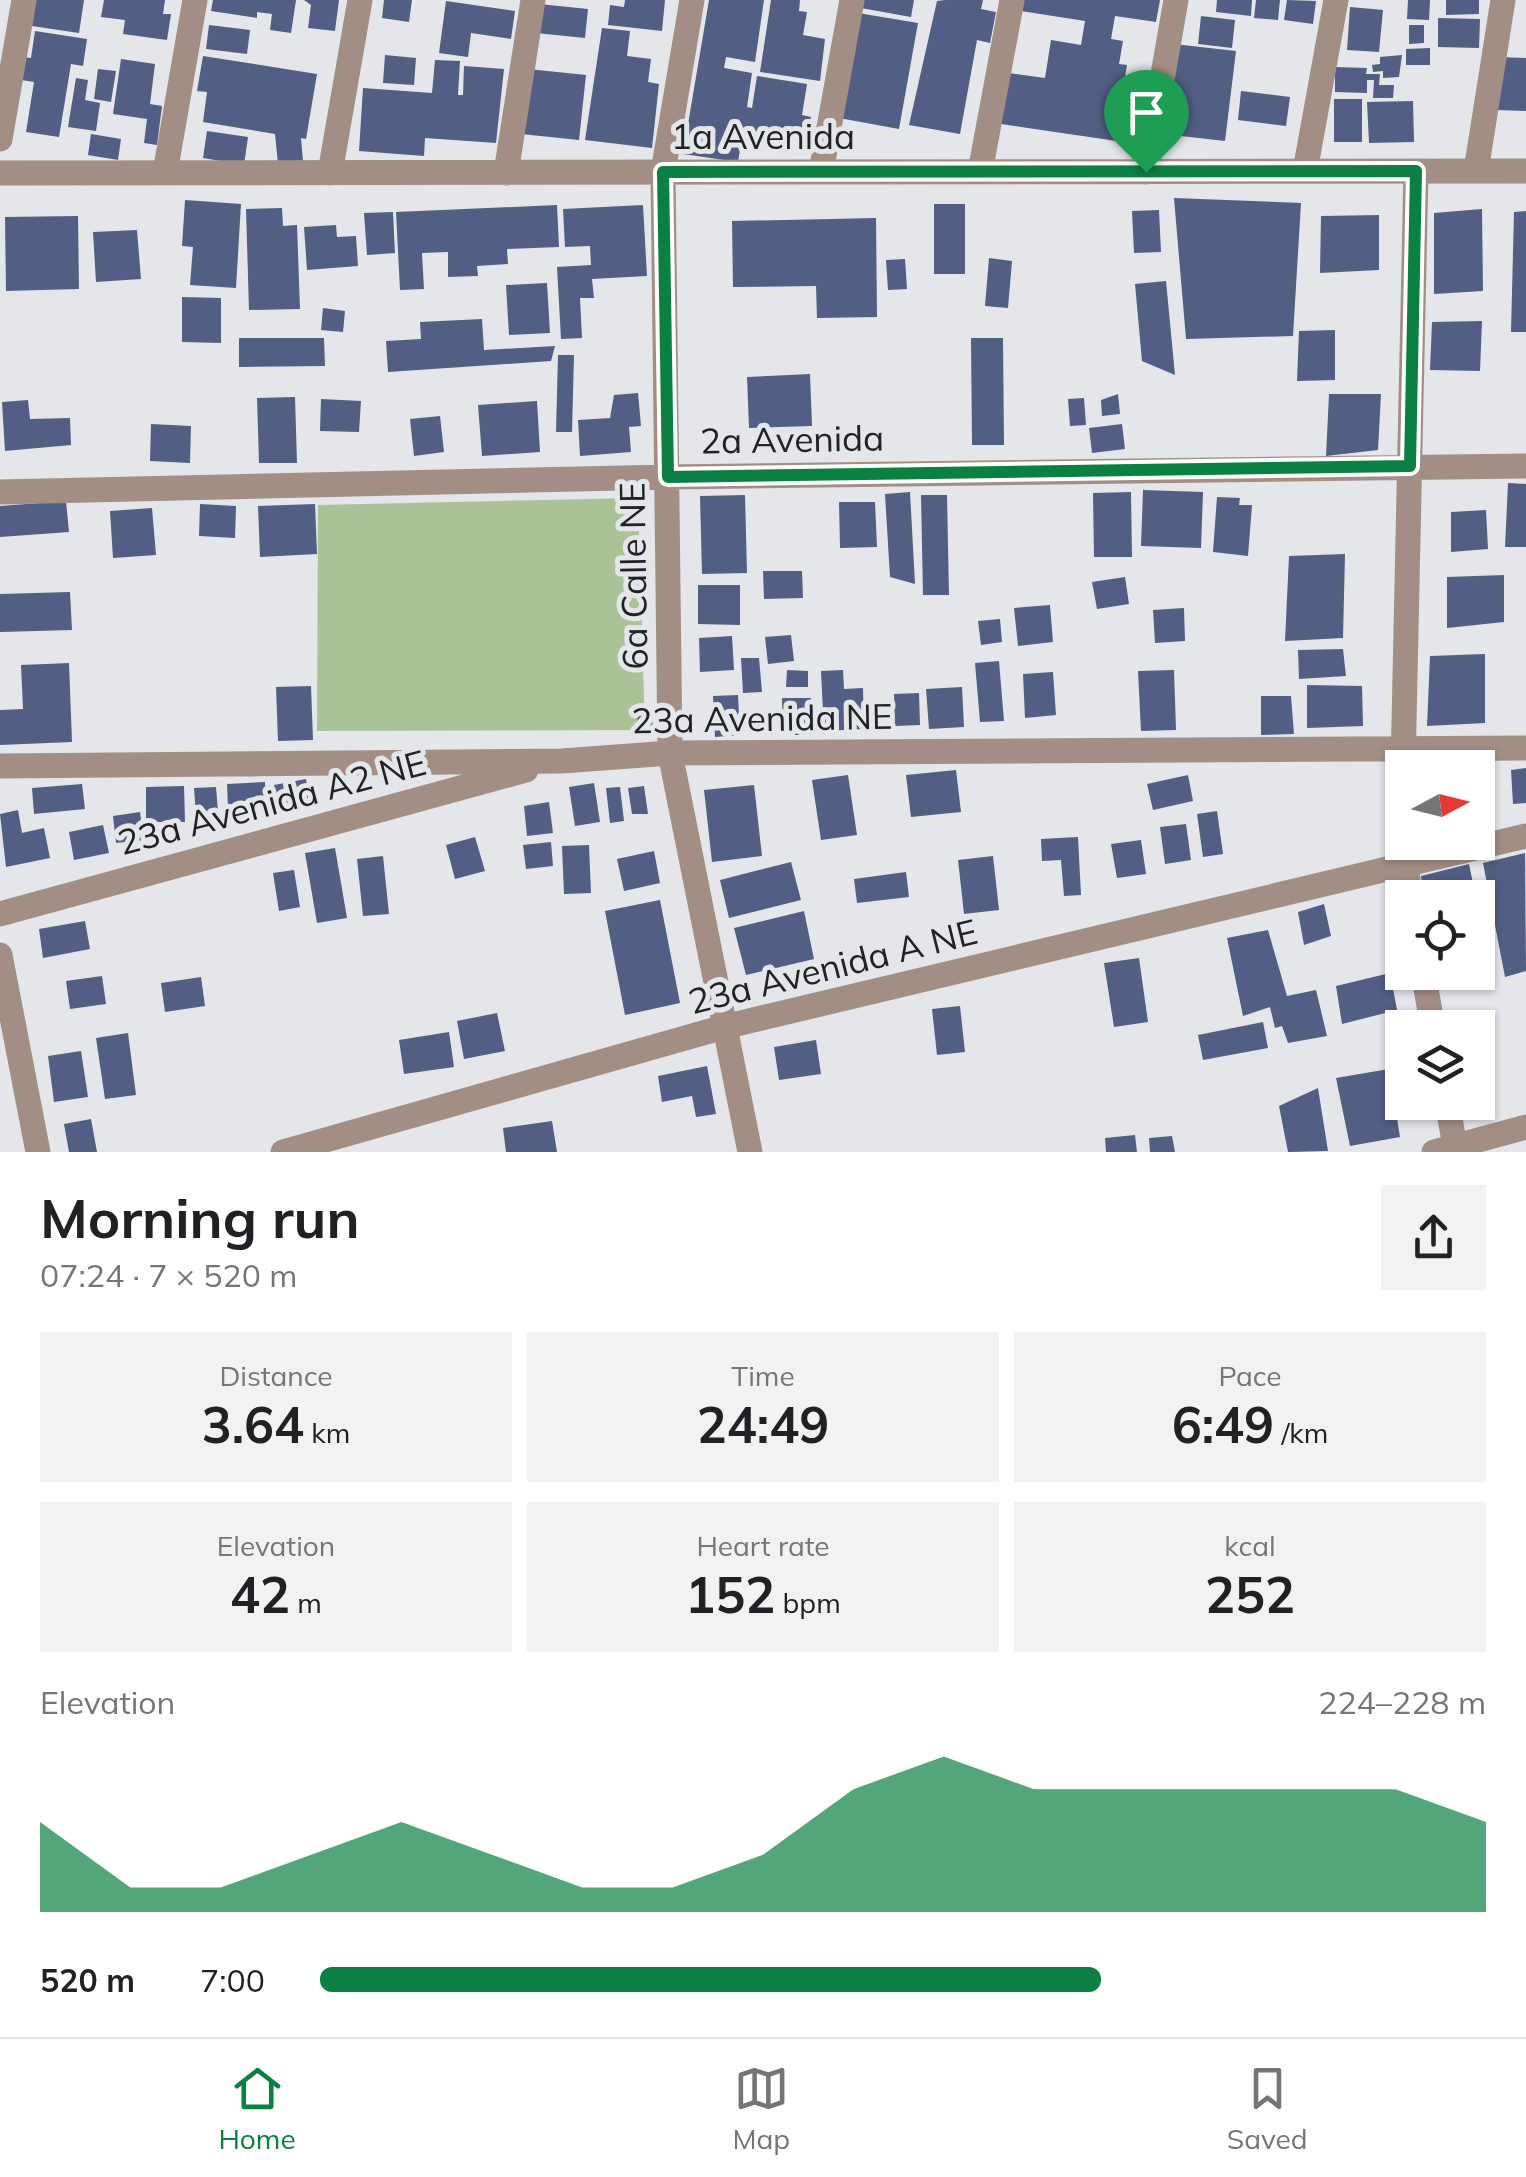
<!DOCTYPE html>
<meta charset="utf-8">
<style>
:root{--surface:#fff;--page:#f2f2f2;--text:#202124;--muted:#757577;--line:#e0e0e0;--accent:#0b8043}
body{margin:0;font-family:Mulish,sans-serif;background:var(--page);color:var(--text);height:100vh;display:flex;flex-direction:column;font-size:38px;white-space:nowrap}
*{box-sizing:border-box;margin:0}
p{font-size:32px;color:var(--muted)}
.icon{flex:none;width:55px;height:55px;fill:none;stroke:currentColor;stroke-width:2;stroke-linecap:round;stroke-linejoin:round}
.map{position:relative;height:1152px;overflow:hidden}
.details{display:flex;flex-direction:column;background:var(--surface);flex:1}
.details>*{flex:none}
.needle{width:65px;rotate:83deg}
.tools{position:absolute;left:1385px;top:750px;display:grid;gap:20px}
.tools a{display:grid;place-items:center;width:110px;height:110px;border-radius:0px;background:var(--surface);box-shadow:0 2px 8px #0004;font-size:50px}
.pin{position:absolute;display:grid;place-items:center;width:85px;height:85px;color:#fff;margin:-102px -42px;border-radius:50% 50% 50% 0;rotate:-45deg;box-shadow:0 0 10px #0007}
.pin .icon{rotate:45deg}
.round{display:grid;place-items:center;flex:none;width:105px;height:105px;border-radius:0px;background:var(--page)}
.head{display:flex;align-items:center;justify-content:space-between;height:170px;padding:0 40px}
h1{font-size:55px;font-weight:700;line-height:75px}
.metrics{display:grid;grid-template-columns:repeat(3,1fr);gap:15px;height:170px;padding:10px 40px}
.metrics div{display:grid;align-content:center;border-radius:0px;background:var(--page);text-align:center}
.metrics b{font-size:50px;font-weight:700}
.metrics small{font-size:28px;font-weight:400}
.metrics p{font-size:28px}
.chart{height:280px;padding:20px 40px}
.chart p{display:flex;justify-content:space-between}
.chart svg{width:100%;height:180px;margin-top:10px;fill:var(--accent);opacity:.7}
ul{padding:0 40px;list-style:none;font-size:32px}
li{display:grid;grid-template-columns:160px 120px 1fr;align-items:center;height:75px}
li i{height:25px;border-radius:12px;background:var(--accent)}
.tabs{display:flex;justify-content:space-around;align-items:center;height:140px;border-top:2px solid var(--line);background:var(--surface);font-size:28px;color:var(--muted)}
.tabs a{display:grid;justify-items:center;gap:5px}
.tabs .selected{color:var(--accent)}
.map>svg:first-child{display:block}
.green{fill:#abc298}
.building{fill:#525e84}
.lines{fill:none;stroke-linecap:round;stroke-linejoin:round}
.minor{stroke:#a38e86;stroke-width:25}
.route-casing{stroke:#fff;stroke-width:20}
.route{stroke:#0b8043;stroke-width:12}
.labels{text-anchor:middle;stroke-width:10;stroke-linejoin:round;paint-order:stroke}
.street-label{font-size:35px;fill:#212224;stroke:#e4e6ea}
</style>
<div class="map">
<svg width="1526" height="1152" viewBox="0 0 1526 1152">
<rect width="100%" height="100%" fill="#e4e6ea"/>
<!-- green -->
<path class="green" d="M 638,498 L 645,730 L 317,731 L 318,505 Z"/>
<!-- building -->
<path class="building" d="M 36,0 L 84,0 L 79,33 L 32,26 Z
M 104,0 L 165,0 L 163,14 L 171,14 L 167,40 L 123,34 L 125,20 L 101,17 Z
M 213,0 L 296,0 L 291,33 L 270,30 L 272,14 L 257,12 L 257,18 L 211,11 Z
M 304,0 L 339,0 L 335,31 L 308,28 L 311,5 Z
M 384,0 L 412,0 L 409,22 L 382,18 Z
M 625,0 L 665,0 L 662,31 L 608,25 L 610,5 L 624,7 Z
M 709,0 L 764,0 L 755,62 L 726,57 L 724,68 L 752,73 L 747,107 L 752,108 L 757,76 L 807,84 L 802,115 L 811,117 L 807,147 L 742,137 L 738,162 L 683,154 Z
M 771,0 L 800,0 L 799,11 L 807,12 L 803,35 L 825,39 L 820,81 L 760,72 Z
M 862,0 L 914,0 L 911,17 L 861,8 Z
M 945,0 L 983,0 L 981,9 L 996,12 L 990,43 L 977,40 L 960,134 L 909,125 L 937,1 Z
M 1022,0 L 1160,0 L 1156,22 L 1115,16 L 1111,39 L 1123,41 L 1119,64 L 1127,65 L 1123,90 L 1138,92 L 1130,143 L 1001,124 L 1008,73 L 1045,78 L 1051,40 L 1081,45 L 1085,21 L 1021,11 Z
M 1217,0 L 1252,0 L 1251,16 L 1216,12 Z
M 1256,0 L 1280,0 L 1278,20 L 1254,18 Z
M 1287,0 L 1316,1 L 1313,24 L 1284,20 Z
M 1408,0 L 1430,0 L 1429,20 L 1407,19 Z
M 1446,0 L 1479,0 L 1479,14 L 1446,15 Z
M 446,1 L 515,11 L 511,39 L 471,33 L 468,57 L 439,53 Z
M 539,4 L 588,9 L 585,38 L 536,33 Z
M 1350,7 L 1383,10 L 1379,52 L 1347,50 Z
M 858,13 L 918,23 L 899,129 L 839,118 Z
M 1201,16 L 1235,20 L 1232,48 L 1198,44 Z
M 1438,18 L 1480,19 L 1479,48 L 1438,47 Z
M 209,25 L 250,30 L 247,54 L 206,49 Z
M 1409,25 L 1424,25 L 1424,43 L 1409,44 Z
M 602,28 L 630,31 L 627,56 L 651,59 L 648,82 L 659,84 L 652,148 L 585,140 Z
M 35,31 L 87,39 L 83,66 L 71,64 L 59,137 L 26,132 L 34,82 L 21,80 L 24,57 L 31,58 Z
M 1174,44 L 1236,51 L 1225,141 L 1163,134 Z
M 1430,48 L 1430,65 L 1406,65 L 1406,49 Z
M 385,55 L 416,58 L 414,85 L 383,83 Z
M 1402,55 L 1399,77 L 1383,78 L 1383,71 L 1373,72 L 1372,65 L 1380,64 L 1380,57 Z
M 203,56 L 317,74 L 306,139 L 301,138 L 303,161 L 278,164 L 275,134 L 203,122 L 207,92 L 197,91 Z
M 1497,57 L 1526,58 L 1526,111 L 1496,110 Z
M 121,59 L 155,64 L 150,104 L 162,106 L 157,145 L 144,143 L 147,119 L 113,114 Z
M 435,60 L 460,61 L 458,95 L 463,95 L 464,66 L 504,69 L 496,143 L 425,138 L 424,156 L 359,151 L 363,88 L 432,93 Z
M 1335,67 L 1367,68 L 1366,74 L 1380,74 L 1379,85 L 1394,85 L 1393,98 L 1373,98 L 1374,80 L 1367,80 L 1367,93 L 1335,92 Z
M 98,69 L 116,71 L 111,102 L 94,99 Z
M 528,69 L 586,75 L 579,140 L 521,134 Z
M 76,78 L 88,80 L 85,100 L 100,103 L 96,131 L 68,127 Z
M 1241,91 L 1290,97 L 1286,126 L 1238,120 Z
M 1334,99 L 1362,99 L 1362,142 L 1334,142 Z
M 1413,101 L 1414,142 L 1369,143 L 1367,102 Z
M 207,131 L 248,137 L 244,165 L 203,158 Z
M 91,134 L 121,139 L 118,160 L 88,155 Z
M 1174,198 L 1301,203 L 1293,336 L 1186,339 Z
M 185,200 L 241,204 L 236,288 L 190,285 L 193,247 L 182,246 Z
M 934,204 L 965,204 L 965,274 L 934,274 Z
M 557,205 L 559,247 L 507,249 L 508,264 L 477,266 L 478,276 L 448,277 L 448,252 L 422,253 L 424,289 L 400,290 L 396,212 Z
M 643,205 L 647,276 L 592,279 L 594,298 L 580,298 L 582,338 L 561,339 L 557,267 L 591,265 L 590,246 L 565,247 L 563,209 Z
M 282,208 L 283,226 L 297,225 L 300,309 L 249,310 L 246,209 Z
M 1482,209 L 1483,291 L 1434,294 L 1434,213 Z
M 1159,210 L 1161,252 L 1134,253 L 1132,211 Z
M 1526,211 L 1526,332 L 1511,332 L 1514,212 Z
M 393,212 L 395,253 L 367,255 L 364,213 Z
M 1379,215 L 1379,270 L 1320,273 L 1321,216 Z
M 78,216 L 79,289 L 6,291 L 5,217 Z
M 876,218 L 877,317 L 817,318 L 816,286 L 733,287 L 732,221 Z
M 336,225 L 337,237 L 356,236 L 358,266 L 307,270 L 304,227 Z
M 137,230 L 141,279 L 96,282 L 93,232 Z
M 989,258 L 1012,261 L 1008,308 L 985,306 Z
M 905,259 L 907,289 L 888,290 L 886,260 Z
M 1166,281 L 1175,375 L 1142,361 L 1135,284 Z
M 547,283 L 550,333 L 509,335 L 506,285 Z
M 182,297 L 221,298 L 221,343 L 182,342 Z
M 323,308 L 345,311 L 343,332 L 321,330 Z
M 482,319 L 484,350 L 555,346 L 551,361 L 388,372 L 386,341 L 421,339 L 420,322 Z
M 1482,321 L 1480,371 L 1430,370 L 1432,322 Z
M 1335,330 L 1335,380 L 1297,381 L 1299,331 Z
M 239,338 L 324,338 L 325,366 L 239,367 Z
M 971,338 L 1003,338 L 1004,445 L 972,445 Z
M 558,355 L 574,355 L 572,432 L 556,432 Z
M 810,374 L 812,426 L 749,428 L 747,377 Z
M 638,393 L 641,426 L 629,427 L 631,452 L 580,456 L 578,420 L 610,418 L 614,395 Z
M 1118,394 L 1120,414 L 1102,416 L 1101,400 Z
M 1329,394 L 1381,394 L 1378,450 L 1326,456 Z
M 295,397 L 297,463 L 259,463 L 257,398 Z
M 1084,398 L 1086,425 L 1070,426 L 1068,399 Z
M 321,399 L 361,401 L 359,432 L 320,431 Z
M 28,400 L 30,419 L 70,418 L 71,445 L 5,451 L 2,402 Z
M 537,401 L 540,452 L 482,456 L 478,405 Z
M 440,416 L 444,452 L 414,456 L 410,419 Z
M 151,424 L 191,426 L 190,463 L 150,461 Z
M 1122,424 L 1125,449 L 1092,453 L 1089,428 Z
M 1508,483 L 1526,484 L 1526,547 L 1505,547 Z
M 1143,490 L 1203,492 L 1201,548 L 1141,546 Z
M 910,492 L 915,584 L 890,577 L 885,494 Z
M 1131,492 L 1132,557 L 1094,557 L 1093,493 Z
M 745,495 L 747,573 L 702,574 L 700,496 Z
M 921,495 L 947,495 L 949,595 L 923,595 Z
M 1217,497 L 1240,498 L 1239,505 L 1252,505 L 1248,556 L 1213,552 Z
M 66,501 L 69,532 L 0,537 L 0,506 Z
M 839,502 L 875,502 L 877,547 L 840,548 Z
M 200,504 L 236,506 L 235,538 L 199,536 Z
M 315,504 L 317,554 L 260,557 L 258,506 Z
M 152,508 L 156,555 L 113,558 L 110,511 Z
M 1486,510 L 1488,549 L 1451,552 L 1451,512 Z
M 1345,554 L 1343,638 L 1285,641 L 1289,556 Z
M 763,571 L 802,571 L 803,598 L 764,599 Z
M 1504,575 L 1504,622 L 1447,628 L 1447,577 Z
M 1125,577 L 1129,604 L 1097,609 L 1092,582 Z
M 698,585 L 740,585 L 740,625 L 698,624 Z
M 70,592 L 72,630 L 0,632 L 0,594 Z
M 1050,605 L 1053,642 L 1018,646 L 1014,608 Z
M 1184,608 L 1185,641 L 1155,643 L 1153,610 Z
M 1000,619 L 1002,642 L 981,645 L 978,621 Z
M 791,635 L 794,661 L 768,664 L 765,637 Z
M 732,636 L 734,670 L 700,672 L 699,638 Z
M 1343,649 L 1346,676 L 1299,679 L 1298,650 Z
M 1485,654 L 1485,723 L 1427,726 L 1430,656 Z
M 741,658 L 759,658 L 762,692 L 743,693 Z
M 999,661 L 1004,721 L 980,722 L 975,663 Z
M 69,663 L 72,742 L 0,745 L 0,710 L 23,709 L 21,665 Z
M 787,670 L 808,671 L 808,687 L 786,687 Z
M 843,670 L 844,689 L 863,688 L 864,729 L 824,731 L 821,671 Z
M 1174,670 L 1176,730 L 1141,731 L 1138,671 Z
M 1053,672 L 1056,715 L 1025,718 L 1023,674 Z
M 1307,685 L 1362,686 L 1363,726 L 1307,728 Z
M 311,686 L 313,740 L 278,741 L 276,687 Z
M 962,687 L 964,727 L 929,729 L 926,689 Z
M 919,693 L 920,725 L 895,726 L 894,694 Z
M 738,695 L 740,735 L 715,737 L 713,696 Z
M 1261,696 L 1291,696 L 1294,734 L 1261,735 Z
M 782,698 L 811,698 L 812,735 L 783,735 Z
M 652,707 L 653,732 L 638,733 L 637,708 Z
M 1526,768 L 1526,803 L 1513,804 L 1511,770 Z
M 956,770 L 961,812 L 911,817 L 906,775 Z
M 848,775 L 857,835 L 821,840 L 812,780 Z
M 1188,775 L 1193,801 L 1153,810 L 1147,784 Z
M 306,779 L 309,798 L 278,805 L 274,785 Z
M 265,782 L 266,807 L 228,809 L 227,784 Z
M 594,783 L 600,822 L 575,826 L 569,787 Z
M 82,784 L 85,809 L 34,814 L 32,788 Z
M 754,785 L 762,856 L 712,862 L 704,790 Z
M 184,786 L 185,822 L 146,822 L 146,787 Z
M 644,786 L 648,814 L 632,814 L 628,788 Z
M 216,787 L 218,812 L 196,814 L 194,788 Z
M 620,787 L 624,821 L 610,823 L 606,788 Z
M 549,802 L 553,833 L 527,836 L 524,806 Z
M 18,810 L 22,833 L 44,828 L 50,858 L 6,867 L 0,814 Z
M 1217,811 L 1223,854 L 1203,857 L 1197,814 Z
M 140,812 L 144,840 L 116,843 L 113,816 Z
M 1186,824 L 1191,860 L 1165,864 L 1160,827 Z
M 103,825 L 109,853 L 74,860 L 69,832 Z
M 475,837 L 485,871 L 455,879 L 446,845 Z
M 1078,837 L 1081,895 L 1064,896 L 1061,860 L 1042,861 L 1041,839 Z
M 1141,840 L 1146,874 L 1117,878 L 1111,844 Z
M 551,842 L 553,866 L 526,869 L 523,845 Z
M 589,845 L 591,893 L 564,894 L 562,846 Z
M 335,848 L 347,918 L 317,923 L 305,853 Z
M 654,851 L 660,883 L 624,891 L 617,859 Z
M 1525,853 L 1526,971 L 1505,977 L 1483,863 Z
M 383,856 L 389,914 L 363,916 L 357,859 Z
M 993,856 L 999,910 L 964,914 L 958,860 Z
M 791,862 L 801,900 L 729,918 L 720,880 Z
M 1469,864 L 1476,898 L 1424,898 L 1421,876 Z
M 294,870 L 300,907 L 279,911 L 273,873 Z
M 906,872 L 909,897 L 857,903 L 854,879 Z
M 660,900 L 680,1003 L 625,1015 L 605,911 Z
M 1324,904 L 1331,936 L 1304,945 L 1298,912 Z
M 804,911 L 814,959 L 746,975 L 734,928 Z
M 85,921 L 90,949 L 43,958 L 39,929 Z
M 1268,930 L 1287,996 L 1316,990 L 1327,1036 L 1288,1043 L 1282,1026 L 1275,1028 L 1270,1007 L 1243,1016 L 1227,938 Z
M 1139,958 L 1148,1022 L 1114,1027 L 1104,963 Z
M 1390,973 L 1397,1010 L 1342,1024 L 1336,986 Z
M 102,976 L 106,1004 L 70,1009 L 66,981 Z
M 201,977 L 205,1006 L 165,1012 L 161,983 Z
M 960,1006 L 965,1052 L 937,1055 L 932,1009 Z
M 497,1013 L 505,1051 L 464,1059 L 457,1021 Z
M 1263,1022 L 1268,1048 L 1203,1060 L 1198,1035 Z
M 449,1032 L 454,1067 L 404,1074 L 399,1040 Z
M 128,1033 L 136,1095 L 105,1099 L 96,1038 Z
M 816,1040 L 821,1074 L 779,1080 L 774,1047 Z
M 81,1051 L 88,1097 L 54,1102 L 48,1056 Z
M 707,1066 L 716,1114 L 696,1117 L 692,1096 L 662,1102 L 658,1076 Z
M 1389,1069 L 1400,1137 L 1350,1146 L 1336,1078 Z
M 1318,1088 L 1328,1151 L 1288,1152 L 1279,1106 Z
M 91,1119 L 97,1152 L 69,1152 L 64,1124 Z
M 552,1121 L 557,1152 L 506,1152 L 503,1128 Z
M 1135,1135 L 1137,1152 L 1106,1152 L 1105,1138 Z
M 1172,1136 L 1175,1152 L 1150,1152 L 1149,1138 Z"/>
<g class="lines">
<!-- minor -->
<path class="minor" d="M 692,0 L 663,172 L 670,753 L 750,1152
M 0,139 L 24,0
M 1305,171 L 1336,0
M 1476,171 L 1503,0
M 821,172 L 852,0
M 980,172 L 1012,0
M 1146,172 L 1176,0
M 0,173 L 1526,171
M 165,173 L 195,0
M 330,173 L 360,0
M 506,173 L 533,0
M 0,492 L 668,477 L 1526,466
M 0,766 L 562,761 L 670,753 L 1526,748
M 1403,768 L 1416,171
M 1404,842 L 1410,898
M 0,914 L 526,770
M 0,955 L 38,1152
M 1423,972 L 1433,1028
M 1447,1102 L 1456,1152
M 283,1152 L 724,1027 L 1526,836
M 1434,1152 L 1526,1127"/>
</g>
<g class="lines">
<!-- route casing -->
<g class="route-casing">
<path id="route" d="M 1416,171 L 1410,466 L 668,477 L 663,172 Z"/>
</g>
<!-- route -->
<use href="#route" class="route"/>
</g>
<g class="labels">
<!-- street labels -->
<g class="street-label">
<text x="763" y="149">1a Avenida</text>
<text transform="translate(792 440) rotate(-1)" y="12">2a Avenida</text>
<text transform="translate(634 576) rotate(-91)" y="12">6a Calle NE</text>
<text transform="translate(762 719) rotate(-1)" y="12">23a Avenida NE</text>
<text transform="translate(272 803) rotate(-15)" y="12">23a Avenida A2 NE</text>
<text transform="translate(833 967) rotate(-14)" y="12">23a Avenida A NE</text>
</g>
</g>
</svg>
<div class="tools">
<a><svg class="needle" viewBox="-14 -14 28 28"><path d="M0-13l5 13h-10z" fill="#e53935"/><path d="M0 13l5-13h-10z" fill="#757577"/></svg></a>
<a><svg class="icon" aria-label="locate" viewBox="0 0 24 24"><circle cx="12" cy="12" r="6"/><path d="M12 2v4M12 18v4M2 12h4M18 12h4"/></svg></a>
<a><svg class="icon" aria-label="layers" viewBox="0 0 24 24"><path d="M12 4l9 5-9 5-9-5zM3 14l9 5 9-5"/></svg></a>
</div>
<div class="pin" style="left:1146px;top:172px;background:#1e9e55"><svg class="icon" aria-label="arrive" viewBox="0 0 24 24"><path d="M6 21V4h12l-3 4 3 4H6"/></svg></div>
</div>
<section class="details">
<div class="head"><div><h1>Morning run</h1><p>07:24 · 7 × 520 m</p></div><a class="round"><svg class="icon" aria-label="share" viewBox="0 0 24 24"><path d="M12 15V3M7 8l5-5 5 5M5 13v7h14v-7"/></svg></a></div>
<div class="metrics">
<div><p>Distance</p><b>3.64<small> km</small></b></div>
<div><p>Time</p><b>24:49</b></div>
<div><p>Pace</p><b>6:49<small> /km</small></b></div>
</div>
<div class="metrics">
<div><p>Elevation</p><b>42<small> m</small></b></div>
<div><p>Heart rate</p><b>152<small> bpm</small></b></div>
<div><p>kcal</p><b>252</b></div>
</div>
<div class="chart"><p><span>Elevation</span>224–228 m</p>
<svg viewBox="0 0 160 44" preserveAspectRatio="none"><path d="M0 44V22L10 38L20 38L30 30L40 22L50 30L60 38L70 38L80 30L90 14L100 6L110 14L120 14L130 14L140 14L150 14L160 22V44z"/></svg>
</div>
<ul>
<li><b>520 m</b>7:00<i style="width:67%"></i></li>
</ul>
</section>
<nav class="tabs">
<a class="selected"><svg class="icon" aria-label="home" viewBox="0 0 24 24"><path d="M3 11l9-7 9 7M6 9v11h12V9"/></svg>Home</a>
<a><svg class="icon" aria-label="map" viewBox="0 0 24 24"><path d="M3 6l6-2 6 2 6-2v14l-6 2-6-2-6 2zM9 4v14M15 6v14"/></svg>Map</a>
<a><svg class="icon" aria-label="saved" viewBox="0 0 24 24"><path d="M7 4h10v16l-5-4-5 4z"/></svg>Saved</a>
</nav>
